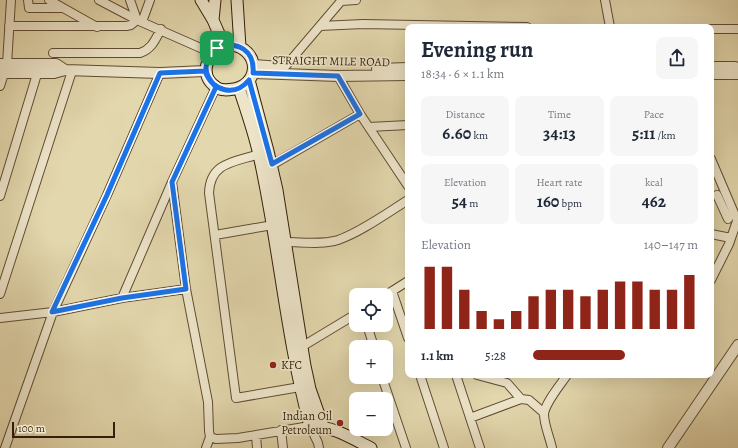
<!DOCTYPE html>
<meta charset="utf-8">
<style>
:root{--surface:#fff;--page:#f6f6f7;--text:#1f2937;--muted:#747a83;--accent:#8f2418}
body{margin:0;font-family:Alegreya,serif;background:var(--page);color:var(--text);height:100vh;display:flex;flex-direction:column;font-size:15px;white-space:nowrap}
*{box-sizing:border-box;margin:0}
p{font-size:13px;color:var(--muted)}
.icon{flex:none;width:22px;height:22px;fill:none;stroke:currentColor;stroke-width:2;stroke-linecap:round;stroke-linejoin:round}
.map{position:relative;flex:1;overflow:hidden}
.side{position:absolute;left:405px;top:24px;width:309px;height:354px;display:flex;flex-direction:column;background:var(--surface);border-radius:8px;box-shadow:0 4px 16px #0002}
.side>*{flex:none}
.controls{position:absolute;left:349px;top:288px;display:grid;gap:8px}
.controls a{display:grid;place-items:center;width:44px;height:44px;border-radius:8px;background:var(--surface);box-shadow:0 4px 16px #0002;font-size:20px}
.scale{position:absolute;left:12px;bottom:10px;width:103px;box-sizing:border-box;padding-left:4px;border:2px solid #341f0a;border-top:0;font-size:11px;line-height:14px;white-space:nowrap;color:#341f0a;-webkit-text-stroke:3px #ede5ca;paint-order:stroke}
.pin{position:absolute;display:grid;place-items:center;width:34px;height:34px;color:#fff;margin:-17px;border-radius:8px;box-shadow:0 2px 6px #0006}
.round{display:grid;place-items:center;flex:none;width:42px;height:42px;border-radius:8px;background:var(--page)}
.head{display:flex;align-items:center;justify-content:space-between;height:68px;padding:0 16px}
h1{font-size:22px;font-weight:600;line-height:30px}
.metrics{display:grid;grid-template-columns:repeat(3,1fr);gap:6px;height:68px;padding:4px 16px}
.metrics div{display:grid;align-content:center;border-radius:8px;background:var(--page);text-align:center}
.metrics b{font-size:17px;font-weight:600}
.metrics small{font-size:11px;font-weight:400}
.metrics p{font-size:11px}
.chart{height:112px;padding:8px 16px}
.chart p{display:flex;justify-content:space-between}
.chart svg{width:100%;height:72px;margin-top:4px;stroke:var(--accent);stroke-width:6}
ul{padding:0 16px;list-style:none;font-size:13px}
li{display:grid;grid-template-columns:64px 48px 1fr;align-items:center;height:30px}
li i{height:10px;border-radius:5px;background:var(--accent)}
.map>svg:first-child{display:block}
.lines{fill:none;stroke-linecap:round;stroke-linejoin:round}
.minor-casing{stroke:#604d33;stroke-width:10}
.tertiary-casing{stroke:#604d33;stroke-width:12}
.secondary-casing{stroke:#341f0a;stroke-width:13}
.minor{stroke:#ede5ca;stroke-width:8}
.tertiary{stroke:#ede5ca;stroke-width:10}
.secondary{stroke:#ede5ca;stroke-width:11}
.route-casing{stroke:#fff;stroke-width:8}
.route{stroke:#1a73e8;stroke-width:5}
.poi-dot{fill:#8f2418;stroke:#ede5ca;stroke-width:1.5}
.labels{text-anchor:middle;stroke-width:3.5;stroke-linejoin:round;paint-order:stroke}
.street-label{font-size:12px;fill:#341f0a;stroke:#ede5ca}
.poi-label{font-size:12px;fill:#341f0a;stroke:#ede5ca;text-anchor:start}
</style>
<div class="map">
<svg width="738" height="448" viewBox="0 0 738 448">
<rect width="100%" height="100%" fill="#e3d7ad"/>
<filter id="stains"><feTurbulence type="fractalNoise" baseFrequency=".005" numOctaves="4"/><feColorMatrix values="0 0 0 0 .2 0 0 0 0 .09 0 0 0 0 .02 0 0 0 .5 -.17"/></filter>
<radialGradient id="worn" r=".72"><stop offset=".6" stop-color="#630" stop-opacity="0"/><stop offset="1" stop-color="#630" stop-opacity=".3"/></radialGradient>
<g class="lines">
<!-- minor casing -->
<g class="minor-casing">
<path id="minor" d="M 28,0 L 29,8 L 62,8
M 49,0 L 97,27
M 99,0 L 137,20 L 212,53
M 605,0 L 610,27
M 341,1 L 356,0
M 142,22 L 150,0
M 9,26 L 126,26 L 131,25 L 137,20 L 130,0
M 320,26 L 363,24 L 527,27
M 711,29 L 738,29
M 53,53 L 140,53 C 152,49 155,40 161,29
M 284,68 L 342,0
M 338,76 L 360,114 L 408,186
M 0,86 L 7,64 L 11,0
M 369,127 L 408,125
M 259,154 C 235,162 210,162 209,193 L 236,398 L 300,387
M 711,159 L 737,220
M 272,165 L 360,114
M 172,182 L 186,289 L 208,402 L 209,431 L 210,437 L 216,439 L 238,438 L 310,426 L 318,443 L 319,448
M 717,195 L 728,219
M 0,196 L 37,74
M 711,234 L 731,238
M 215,235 L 273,225
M 286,242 C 302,242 322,245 338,240 C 361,232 387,213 408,200
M 711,280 L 729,244 L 738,218
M 392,291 L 408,338
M 0,294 L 72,71
M 386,295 L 408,281
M 122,298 L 172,182 L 216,87
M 0,318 L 53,312 L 122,298 L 186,289
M 367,325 L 374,347
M 303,346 L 356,314
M 420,375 L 444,448
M 456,375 L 480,448
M 477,375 L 507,383 L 521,399
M 382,377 L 406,448
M 470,418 L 521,399 L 529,400 L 544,413
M 281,430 L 283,448
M 256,435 L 257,448
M 5,448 L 53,312 L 107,195 L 160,73
M 206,448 L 210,437
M 552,448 C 550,438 544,425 544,414 C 545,403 561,384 567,375"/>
</g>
<!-- tertiary casing -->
<g class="tertiary-casing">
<path id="tertiary" d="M 0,64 L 56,64 L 65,70
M 254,65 L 281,67
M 711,67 L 735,67
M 377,69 L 408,68
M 0,73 L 54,73 L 65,70 L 160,73 L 205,71
M 253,73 L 338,76 L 408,75
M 711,74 L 738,74
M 668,448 L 738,345"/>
</g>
<!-- secondary casing -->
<g class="secondary-casing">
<path id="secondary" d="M 201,0 L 213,20
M 215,0 L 213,20 L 224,45
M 237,0 L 240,47
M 224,45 C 257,42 265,82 234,89 C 228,90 221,91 216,87 C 198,75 207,53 224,45 Z
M 249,80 L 268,151 L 277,190 L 305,366 L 310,389 L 323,426
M 239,88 C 246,110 254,132 259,155 C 279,245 286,337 310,426 C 333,426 351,438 371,448"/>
</g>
<!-- minor -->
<use href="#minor" class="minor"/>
<!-- tertiary -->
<use href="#tertiary" class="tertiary"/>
<!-- secondary -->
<use href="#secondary" class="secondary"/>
</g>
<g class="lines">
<!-- route casing -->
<g class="route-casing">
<path id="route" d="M 217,48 C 203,62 202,73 216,87 L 172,182 L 186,289 L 122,298 L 52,312 L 107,195 L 160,73 L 205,71 C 213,92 235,97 249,80 L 272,164 L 360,114 L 338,76 L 253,73 C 255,51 238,40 217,48"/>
</g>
<!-- route -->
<use href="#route" class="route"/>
</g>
<!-- markers -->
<g class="poi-dot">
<circle cx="273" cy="365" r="4"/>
<circle cx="340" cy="423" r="4"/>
</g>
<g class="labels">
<!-- street labels -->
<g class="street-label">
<text transform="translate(331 61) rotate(1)" y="4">STRAIGHT MILE ROAD</text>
</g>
<!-- poi labels -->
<g class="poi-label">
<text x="281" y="369">KFC</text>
<text x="332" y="420" text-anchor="end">Indian Oil<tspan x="332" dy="14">Petroleum</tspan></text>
</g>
</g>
<rect width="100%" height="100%" filter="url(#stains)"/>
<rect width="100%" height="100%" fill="url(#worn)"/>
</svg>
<div class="controls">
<a><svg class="icon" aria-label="locate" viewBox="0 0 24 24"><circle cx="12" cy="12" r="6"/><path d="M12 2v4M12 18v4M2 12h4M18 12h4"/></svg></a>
<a>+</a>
<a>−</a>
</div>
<div class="scale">100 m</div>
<div class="pin" style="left:217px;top:48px;background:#1e9e55"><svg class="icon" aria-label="arrive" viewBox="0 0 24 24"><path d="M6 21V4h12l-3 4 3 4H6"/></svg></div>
<section class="side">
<div class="head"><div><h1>Evening run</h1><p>18:34 · 6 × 1.1 km</p></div><a class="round"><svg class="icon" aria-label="share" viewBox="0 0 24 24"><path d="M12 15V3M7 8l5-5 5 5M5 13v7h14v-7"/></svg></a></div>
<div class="metrics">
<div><p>Distance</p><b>6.60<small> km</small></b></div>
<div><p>Time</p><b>34:13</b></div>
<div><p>Pace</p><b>5:11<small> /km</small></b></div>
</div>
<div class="metrics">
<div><p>Elevation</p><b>54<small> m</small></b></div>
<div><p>Heart rate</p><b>160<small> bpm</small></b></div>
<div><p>kcal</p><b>462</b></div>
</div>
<div class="chart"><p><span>Elevation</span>140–147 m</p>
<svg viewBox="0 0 160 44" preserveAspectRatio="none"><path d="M5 44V6M15 44V6M25 44V20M35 44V33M45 44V38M55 44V33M65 44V24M75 44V20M85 44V20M95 44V24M105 44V20M115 44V15M125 44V15M135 44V20M145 44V20M155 44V11"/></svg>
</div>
<ul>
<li><b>1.1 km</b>5:28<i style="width:56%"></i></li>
</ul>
</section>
</div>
